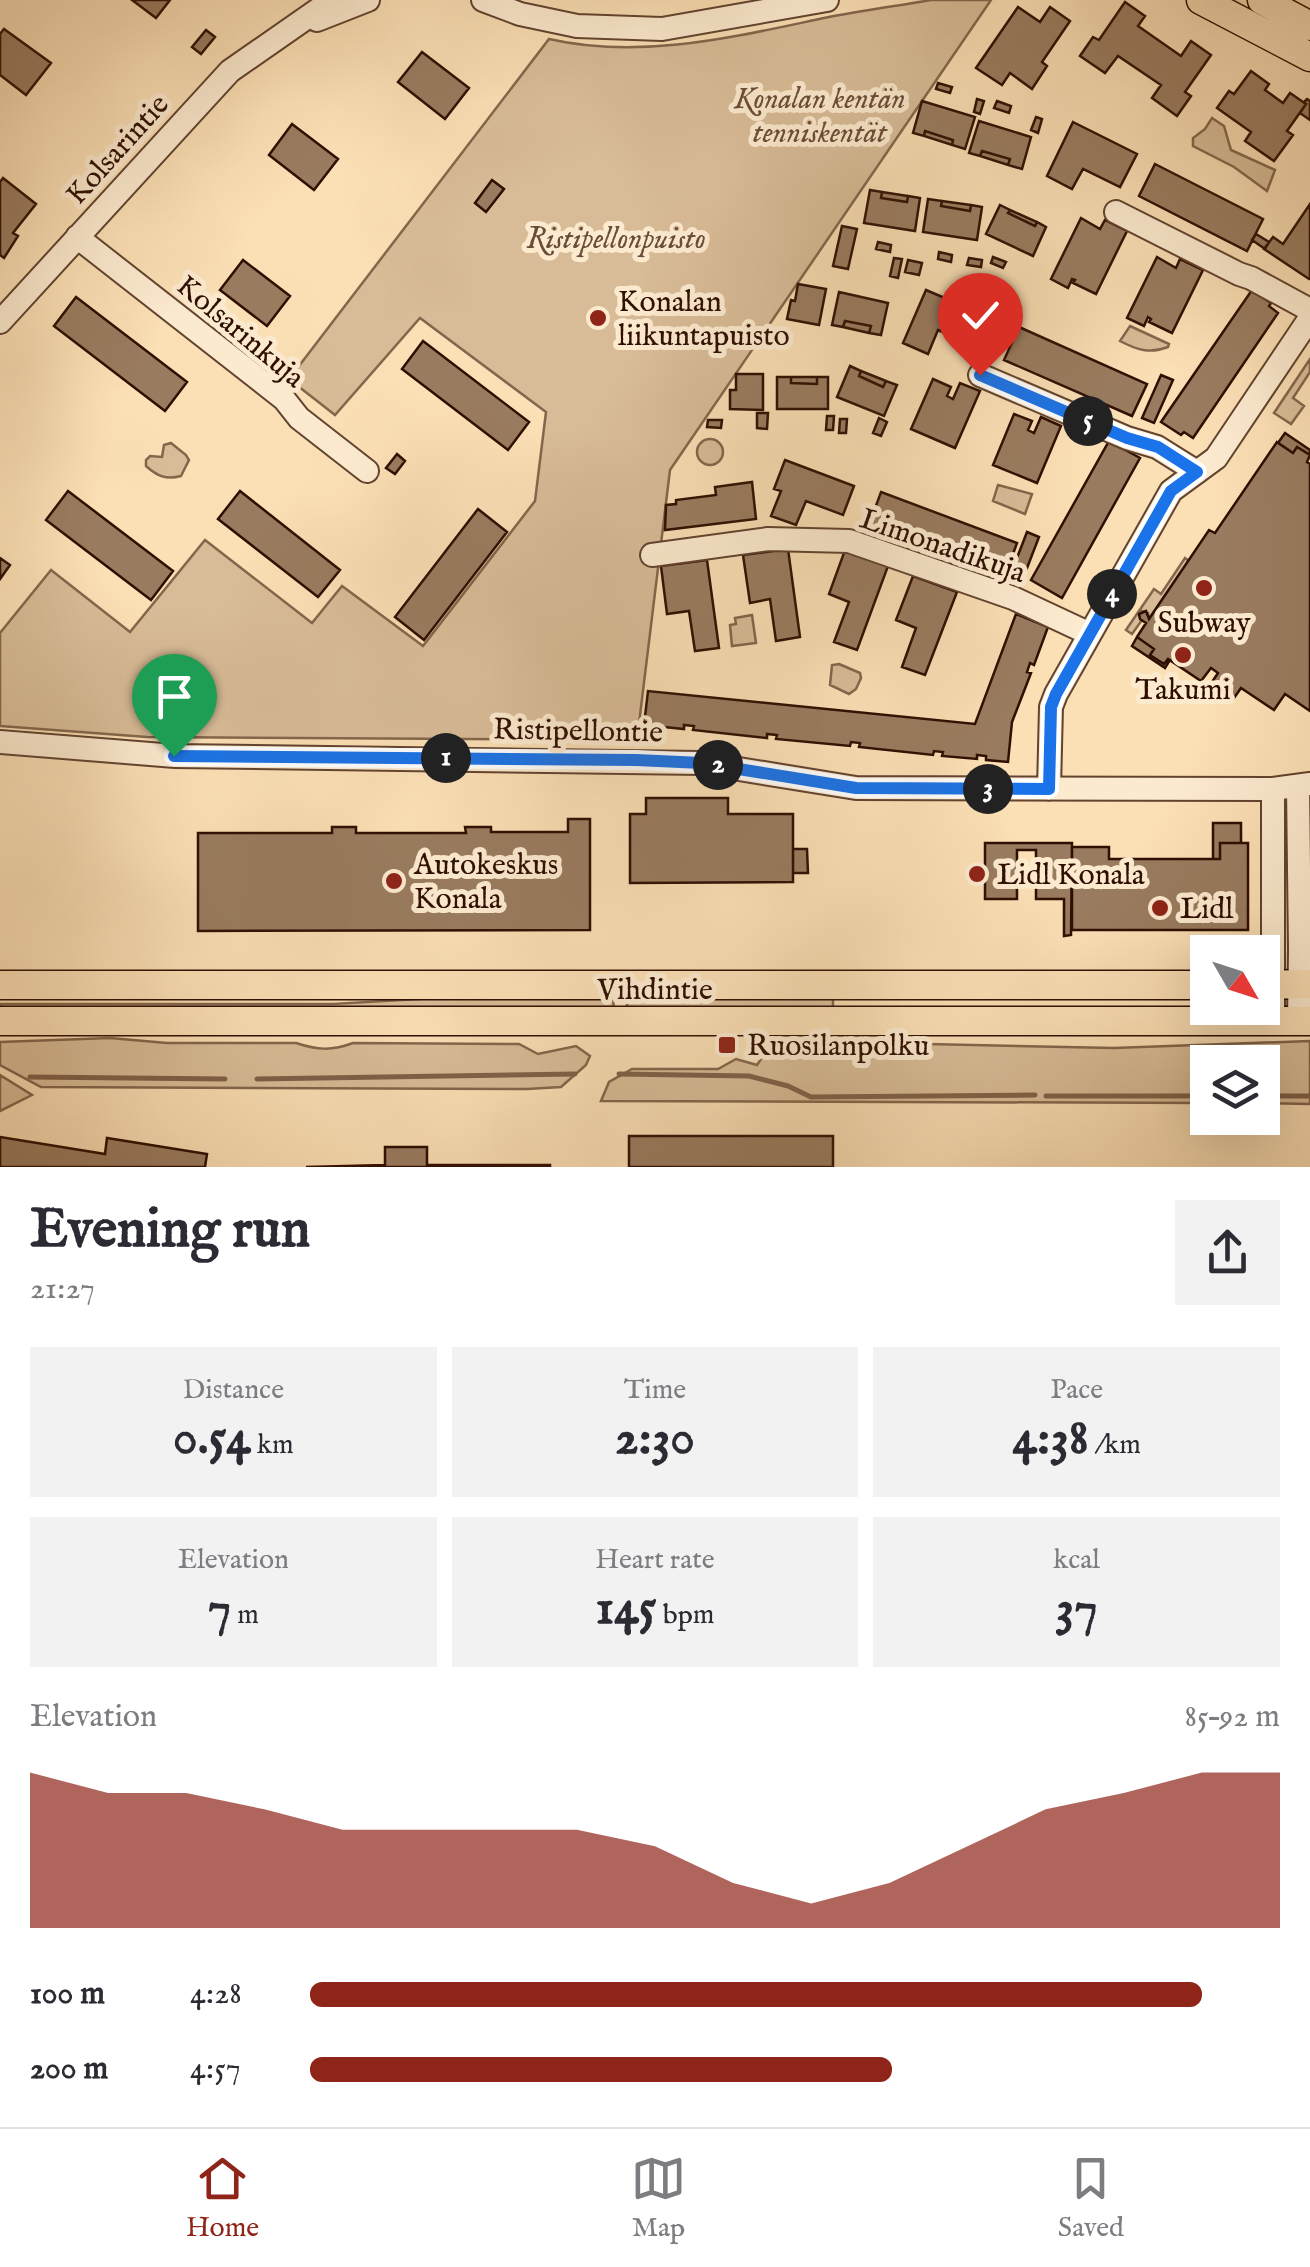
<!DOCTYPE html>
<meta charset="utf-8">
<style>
:root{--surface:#fff;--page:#f2f2f3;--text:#2b2b33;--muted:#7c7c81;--line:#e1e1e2;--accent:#8f2418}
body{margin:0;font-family:"IM FELL English",serif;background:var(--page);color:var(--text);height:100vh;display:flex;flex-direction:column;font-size:38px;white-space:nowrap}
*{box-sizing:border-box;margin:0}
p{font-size:32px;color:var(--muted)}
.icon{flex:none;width:55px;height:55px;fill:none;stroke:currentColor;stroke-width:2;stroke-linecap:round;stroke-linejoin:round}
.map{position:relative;height:1167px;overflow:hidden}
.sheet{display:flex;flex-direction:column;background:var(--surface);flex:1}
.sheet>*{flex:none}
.needle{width:65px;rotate:129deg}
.tools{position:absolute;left:1190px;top:935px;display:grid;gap:20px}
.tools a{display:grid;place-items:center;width:90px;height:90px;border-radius:0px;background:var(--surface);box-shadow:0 10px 40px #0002;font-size:50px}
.pin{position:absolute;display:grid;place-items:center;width:85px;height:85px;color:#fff;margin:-102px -42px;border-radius:50% 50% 50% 0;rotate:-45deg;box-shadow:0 0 10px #0007}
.pin .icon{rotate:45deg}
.km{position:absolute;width:50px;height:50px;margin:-25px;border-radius:50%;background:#222;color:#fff;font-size:28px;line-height:50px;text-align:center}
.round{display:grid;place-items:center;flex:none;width:105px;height:105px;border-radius:0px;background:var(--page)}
.overview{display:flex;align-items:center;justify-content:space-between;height:170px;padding:0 30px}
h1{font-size:55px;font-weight:700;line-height:75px}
.metrics{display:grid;grid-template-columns:repeat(3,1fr);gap:15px;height:170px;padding:10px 30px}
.metrics div{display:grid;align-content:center;border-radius:0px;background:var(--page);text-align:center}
.metrics b{font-size:50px;font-weight:700}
.metrics small{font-size:28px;font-weight:400}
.metrics p{font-size:28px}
.chart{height:280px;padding:20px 30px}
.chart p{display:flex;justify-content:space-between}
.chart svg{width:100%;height:180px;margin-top:10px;fill:var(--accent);opacity:.7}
ul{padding:0 30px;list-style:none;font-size:32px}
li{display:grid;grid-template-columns:160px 120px 1fr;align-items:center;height:75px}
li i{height:25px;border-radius:12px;background:var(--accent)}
.tabs{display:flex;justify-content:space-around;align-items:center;height:140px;border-top:2px solid var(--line);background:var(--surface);font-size:28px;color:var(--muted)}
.tabs a{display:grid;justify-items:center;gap:5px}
.tabs .active{color:var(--accent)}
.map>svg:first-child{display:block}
.green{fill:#d8bc97;stroke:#84664c;stroke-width:2.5}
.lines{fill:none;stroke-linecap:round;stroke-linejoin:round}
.stream{stroke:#806149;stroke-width:5}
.building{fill:#997b5f;stroke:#2f0f02;stroke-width:2.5}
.minor-casing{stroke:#62432f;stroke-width:26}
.major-casing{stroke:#2f0f02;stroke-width:31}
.minor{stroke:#fceacf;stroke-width:22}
.major{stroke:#fbdfb5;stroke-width:28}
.route-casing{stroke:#fff;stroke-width:20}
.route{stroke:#1a73e8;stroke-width:12}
.poi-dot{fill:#8f2418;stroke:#fceacf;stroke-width:4}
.labels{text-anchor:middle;stroke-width:10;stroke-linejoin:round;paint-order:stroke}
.park-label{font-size:30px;font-style:italic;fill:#6a4c36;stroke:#fceacf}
.street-label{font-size:30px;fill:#2f0f02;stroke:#fceacf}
.poi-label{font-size:30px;fill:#2f0f02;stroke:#fceacf;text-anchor:start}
</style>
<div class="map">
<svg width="1310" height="1167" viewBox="0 0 1310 1167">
<rect width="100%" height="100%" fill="#fbdfb5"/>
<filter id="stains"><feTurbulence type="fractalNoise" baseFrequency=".002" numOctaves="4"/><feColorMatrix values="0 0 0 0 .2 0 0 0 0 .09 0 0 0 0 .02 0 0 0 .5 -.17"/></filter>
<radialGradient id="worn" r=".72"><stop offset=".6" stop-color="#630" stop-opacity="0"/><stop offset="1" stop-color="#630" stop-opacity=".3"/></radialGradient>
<!-- green -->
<path class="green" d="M 931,0 L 991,0 L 670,470 L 637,740 L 147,737 L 0,726 L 0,633 L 51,570 L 130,632 L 205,540 L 312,623 L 342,586 L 423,646 L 535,501 L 546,412 L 420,318 L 335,415 L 289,379 L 549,39 C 641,60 734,37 824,18 C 860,11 896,6 931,0 Z
M 1212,118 L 1224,126 L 1231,150 L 1275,170 L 1267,191 L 1234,167 L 1193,146 L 1193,138 L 1205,129 Z
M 1130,326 L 1169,344 L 1168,347 C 1150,354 1137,350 1120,341 Z
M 1310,359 L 1310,372 L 1293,398 L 1304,406 L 1291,424 L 1274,413 Z
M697 452a13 13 0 1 1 26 0a13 13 0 1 1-26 0Z
M 171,443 L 186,455 L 189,460 L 181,476 C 166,480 157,476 146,466 L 146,460 L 150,456 L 162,457 L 164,445 Z
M 998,485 L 1032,494 L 1025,514 L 993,501 Z
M 1185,558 L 1189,561 L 1149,619 L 1148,613 L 1142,611 L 1139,615 L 1142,620 L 1132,634 L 1126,630 L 1154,589 L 1161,594 Z
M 752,615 L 756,643 L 732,646 L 730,625 L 736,624 L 735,618 Z
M 839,664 L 860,673 L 861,678 L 856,689 L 849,694 L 830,685 L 832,665 Z
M 833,997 L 833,1008 L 627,1008 L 627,998 Z
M 436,998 L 613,998 L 614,1010 L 0,1009 L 0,1004 L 333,1004 Z
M 110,1038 L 167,1043 L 296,1043 C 317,1050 332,1051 353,1043 L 519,1044 L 538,1054 L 576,1046 L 590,1056 L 586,1065 L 561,1087 L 527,1089 L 41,1087 L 0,1065 L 0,1042 Z
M 791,1041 L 1114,1048 L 1310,1041 L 1310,1104 L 1263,1103 L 1262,1062 L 1208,1062 L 1207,1103 L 601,1101 L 609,1082 L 632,1069 L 718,1069 L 736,1059 L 757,1065 L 771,1044 Z
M 0,1075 L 32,1095 L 0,1111 Z"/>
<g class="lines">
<!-- stream -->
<path class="stream" d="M 619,1074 L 749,1076 L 788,1086 L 811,1097 L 1035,1095
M 30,1077 L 225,1079
M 257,1079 L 575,1074
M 1046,1096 L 1208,1096
M 1262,1096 L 1310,1096"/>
</g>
<!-- building -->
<path class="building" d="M 132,0 L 170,0 L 156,18 Z
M 1125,2 L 1145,16 L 1138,26 L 1181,56 L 1191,41 L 1211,55 L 1185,92 L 1191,96 L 1177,116 L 1152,98 L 1161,85 L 1118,56 L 1105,73 L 1080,56 L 1093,37 L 1099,40 Z
M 1018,7 L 1040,22 L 1050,7 L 1070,21 L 1042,62 L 1047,66 L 1032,89 L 1010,73 L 1002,85 L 976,68 Z
M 4,29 L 51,63 L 26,95 L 0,75 L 0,34 Z
M 206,30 L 215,37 L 201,54 L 192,47 Z
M 422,52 L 469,88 L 445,119 L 398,82 Z
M 1251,71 L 1269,84 L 1265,90 L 1283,103 L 1290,93 L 1306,104 L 1287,131 L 1293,135 L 1274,161 L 1245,141 L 1251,132 L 1217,108 L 1229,91 L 1234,94 Z
M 938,83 L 952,87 L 950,93 L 936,89 Z
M 977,99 L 984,101 L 980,114 L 974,112 Z
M 1307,99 L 1310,101 L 1310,120 L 1300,113 L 1306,104 L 1304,102 Z
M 922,101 L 975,117 L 965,149 L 952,145 L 953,140 L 925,131 L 924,136 L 913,133 Z
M 997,101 L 1011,106 L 1009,113 L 994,108 Z
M 1036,117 L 1042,119 L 1038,133 L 1031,130 Z
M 979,121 L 1031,137 L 1022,169 L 1008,165 L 1010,159 L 982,151 L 980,156 L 969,153 Z
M 1073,122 L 1137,154 L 1120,187 L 1083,169 L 1072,189 L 1047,176 Z
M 292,124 L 338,159 L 314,190 L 269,155 Z
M 925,131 L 953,140 L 952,145 L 924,136 Z
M 982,151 L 1010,159 L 1008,165 L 980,156 Z
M 1155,164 L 1263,219 L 1247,251 L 1139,196 Z
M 3,178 L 36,204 L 13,233 L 18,236 L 4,258 L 0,255 L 0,182 Z
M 492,180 L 504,189 L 486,212 L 475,203 Z
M 870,190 L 882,192 L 881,198 L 907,202 L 908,196 L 920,198 L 915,231 L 864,223 Z
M 882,192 L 908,196 L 907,202 L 881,198 Z
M 928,199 L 942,201 L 941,206 L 970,211 L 971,205 L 982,207 L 977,240 L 923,232 Z
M 942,201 L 971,205 L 970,211 L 941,206 Z
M 1310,204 L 1310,278 L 1309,279 L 1264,249 L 1273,237 L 1283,244 Z
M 1000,205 L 1010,210 L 1008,213 L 1035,226 L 1037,222 L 1046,227 L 1033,256 L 986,234 Z
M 1010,210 L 1037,222 L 1035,226 L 1008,213 Z
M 1081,218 L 1100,229 L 1105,220 L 1127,231 L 1096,294 L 1073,283 L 1075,280 L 1072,279 L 1068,288 L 1051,279 Z
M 842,226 L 857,229 L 848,269 L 833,266 Z
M 1256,234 L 1269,242 L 1265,249 L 1252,240 Z
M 878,242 L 891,245 L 890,252 L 876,249 Z
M 939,252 L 952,255 L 951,262 L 938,259 Z
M 993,257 L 1006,262 L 1003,268 L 991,263 Z
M 1157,257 L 1176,268 L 1180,259 L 1203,270 L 1172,333 L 1149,322 L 1151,319 L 1148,317 L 1144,326 L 1127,318 Z
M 894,258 L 902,259 L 898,278 L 890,276 Z
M 969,258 L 982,260 L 981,267 L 967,265 Z
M 243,260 L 290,296 L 267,326 L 220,290 Z
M 908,260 L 922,263 L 919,275 L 905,272 Z
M 798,284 L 826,289 L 819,325 L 787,319 L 791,300 L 795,301 Z
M 926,290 L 996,320 L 983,350 L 938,330 L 928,354 L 903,343 Z
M 1252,290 L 1271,303 L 1269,306 L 1278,313 L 1193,438 L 1184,432 L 1181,435 L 1161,422 Z
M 839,292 L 888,303 L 881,335 L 869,333 L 871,326 L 845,321 L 843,327 L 832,325 Z
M 76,297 L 187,382 L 165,411 L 54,326 Z
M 845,321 L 871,326 L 869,333 L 843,327 Z
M 1019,327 L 1147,384 L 1132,416 L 1004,360 Z
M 423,341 L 529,422 L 508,450 L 402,369 Z
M 850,366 L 861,371 L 859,376 L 883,387 L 886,381 L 897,385 L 884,416 L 837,397 Z
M 861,371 L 886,381 L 883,387 L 859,376 Z
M 736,374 L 763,374 L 763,410 L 730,409 L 730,390 L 736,390 Z
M 1161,375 L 1173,380 L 1154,423 L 1142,418 Z
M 777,377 L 791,377 L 791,383 L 817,384 L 817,377 L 828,377 L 828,409 L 777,409 Z
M 791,377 L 817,377 L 817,384 L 791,383 Z
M 933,379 L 951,387 L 947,396 L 953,399 L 960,383 L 980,391 L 955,448 L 911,429 Z
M 757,413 L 768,413 L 767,429 L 757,428 Z
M 1014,414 L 1032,421 L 1028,430 L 1034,433 L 1041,417 L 1061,426 L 1037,483 L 993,465 Z
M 827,416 L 834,416 L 833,430 L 826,430 Z
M 879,418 L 887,422 L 881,436 L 873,433 Z
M 840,419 L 847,419 L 846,433 L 839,433 Z
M 708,420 L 722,420 L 721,428 L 707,427 Z
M 1285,433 L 1310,450 L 1310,455 L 1297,447 L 1293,453 L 1278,443 Z
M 1109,441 L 1140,458 L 1062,598 L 1031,580 Z
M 1277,442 L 1293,453 L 1297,447 L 1310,455 L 1307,462 L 1310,464 L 1310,711 L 1285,694 L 1274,710 L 1241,688 L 1234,698 L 1212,682 L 1218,673 L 1211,668 L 1201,681 L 1168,659 L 1164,664 L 1150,655 L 1154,649 L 1137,637 L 1146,623 L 1140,619 L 1139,614 L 1146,611 L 1149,619 L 1209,530 L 1215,533 Z
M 397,454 L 405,461 L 395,474 L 386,468 Z
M 785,460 L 854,486 L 843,515 L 806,501 L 796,525 L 771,516 L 781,491 L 774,489 Z
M 752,482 L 756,519 L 665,530 L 666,505 L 676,504 L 676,500 L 716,495 L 715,487 Z
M 68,491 L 173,571 L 151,600 L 46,520 Z
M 240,491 L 340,570 L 318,597 L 218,519 Z
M 881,492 L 1017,543 L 1005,576 L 869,525 Z
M 478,509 L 507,532 L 424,640 L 395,617 Z
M 1027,532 L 1039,537 L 1022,581 L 1010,576 Z
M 788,549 L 800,637 L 776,641 L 770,599 L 750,603 L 743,555 Z
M 845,550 L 888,566 L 857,650 L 834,642 L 849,602 L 829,594 Z
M 0,558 L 10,565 L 0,579 Z
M 707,560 L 719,648 L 695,651 L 689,611 L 667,614 L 661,566 Z
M 913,576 L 957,592 L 925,675 L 902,667 L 916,628 L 896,620 Z
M 1016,614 L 1048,627 L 1034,665 L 1030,663 L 1027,672 L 1031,673 L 1012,722 L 1008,762 L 986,760 L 986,756 L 977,755 L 977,759 L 942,756 L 943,752 L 934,751 L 933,755 L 859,747 L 860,743 L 851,742 L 850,746 L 776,739 L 777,735 L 767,734 L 767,738 L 693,730 L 694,726 L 684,725 L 684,729 L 644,725 L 648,691 L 975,724 Z
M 1137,637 L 1154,649 L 1150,655 L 1164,664 L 1168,659 L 1170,660 L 1165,668 L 1132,646 Z
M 646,798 L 728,798 L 728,814 L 793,814 L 793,882 L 630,883 L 630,814 L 646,814 Z
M 568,819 L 590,819 L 590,930 L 198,931 L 198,833 L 332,833 L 332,827 L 356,827 L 356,833 L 466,833 L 465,827 L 491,827 L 491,832 L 568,832 Z
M 1213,823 L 1241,823 L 1241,843 L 1220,843 L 1220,859 L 1213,859 Z
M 985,843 L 1072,843 L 1071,935 L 1064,936 L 1064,899 L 1036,899 L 1036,850 L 1017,850 L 1017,899 L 985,899 Z
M 1220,843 L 1248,843 L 1248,930 L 1072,930 L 1072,847 L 1109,847 L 1109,859 L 1220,859 Z
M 793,849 L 807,849 L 808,873 L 793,873 Z
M 629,1136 L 833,1136 L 833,1167 L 629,1167 Z
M 0,1137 L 105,1154 L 107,1138 L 207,1154 L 205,1167 L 0,1167 Z
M 385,1147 L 427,1147 L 427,1165 L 550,1165 L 550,1167 L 306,1167 L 385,1165 Z"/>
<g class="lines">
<!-- minor casing -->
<g class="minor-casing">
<path id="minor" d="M 483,0 L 520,14 L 577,26 L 662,29 L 827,0
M 317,20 L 368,0
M 1116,212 L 1239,274 L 1251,278 L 1310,310
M 77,237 L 284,399 L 299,418 L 367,471
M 0,322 L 230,71 L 332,0
M 980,375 L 1127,438 L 1157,447 L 1197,472
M 652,555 L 768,539 L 849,541 L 1013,598 L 1090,634
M 0,742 L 175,756 L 702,763 L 856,788 L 1273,789 L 1310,784
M 1298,786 L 1300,950 L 1299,1021
M 1049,789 L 1051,707 L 1056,694 L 1171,491 L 1216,458 L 1310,318
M 1273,1021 L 1273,789"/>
</g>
<!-- major casing -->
<g class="major-casing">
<path id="major" d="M 1201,0 L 1310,57
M 1262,0 L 1310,26
M 0,985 L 1208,985
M 1262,985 L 1310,984
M 0,1021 L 1310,1021"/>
</g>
<!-- minor -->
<use href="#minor" class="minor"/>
<!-- major -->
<use href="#major" class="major"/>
</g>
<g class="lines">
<!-- route casing -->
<g class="route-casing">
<path id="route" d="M 174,756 L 636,760 L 702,763 L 856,788 L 1049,789 L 1051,707 L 1056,694 L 1171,491 L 1197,472 L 1158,447 L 1127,438 L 980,375"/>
</g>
<!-- route -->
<use href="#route" class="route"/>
</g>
<!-- markers -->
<g class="poi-dot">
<circle cx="598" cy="318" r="10"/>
<circle cx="1204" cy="588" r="10"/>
<circle cx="1183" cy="655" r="10"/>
<circle cx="977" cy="874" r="10"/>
<circle cx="394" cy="881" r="10"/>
<circle cx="1160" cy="908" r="10"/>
<rect x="717" y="1035" width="20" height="20" rx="5"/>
</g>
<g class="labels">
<!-- park labels -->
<g class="park-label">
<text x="820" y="108">Konalan kentän<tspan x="820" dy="34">tenniskentät</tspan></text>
<text x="616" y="248">Ristipellonpuisto</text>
</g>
<!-- street labels -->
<g class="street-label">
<text transform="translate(117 149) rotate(-48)" y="10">Kolsarintie</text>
<text transform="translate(241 331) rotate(40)" y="10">Kolsarinkuja</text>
<text transform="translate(943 545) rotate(19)" y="10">Limonadikuja</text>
<text transform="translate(578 730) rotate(1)" y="10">Ristipellontie</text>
<text x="655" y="999">Vihdintie</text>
</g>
<!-- poi labels -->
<g class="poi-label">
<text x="618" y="311">Konalan<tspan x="618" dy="34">liikuntapuisto</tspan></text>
<text x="1204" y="632" text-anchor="middle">Subway</text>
<text x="1183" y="699" text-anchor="middle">Takumi</text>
<text x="414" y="874">Autokeskus<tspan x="414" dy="34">Konala</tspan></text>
<text x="997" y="884">Lidl Konala</text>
<text x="1180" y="918">Lidl</text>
<text x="747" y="1055">Ruosilanpolku</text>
</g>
</g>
<rect width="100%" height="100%" filter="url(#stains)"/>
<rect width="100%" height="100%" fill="url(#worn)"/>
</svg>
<div class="tools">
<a><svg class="needle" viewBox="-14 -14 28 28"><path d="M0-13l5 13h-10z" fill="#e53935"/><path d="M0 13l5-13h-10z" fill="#7c7c81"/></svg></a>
<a><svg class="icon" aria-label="layers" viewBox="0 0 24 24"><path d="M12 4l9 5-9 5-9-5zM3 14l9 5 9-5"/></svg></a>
</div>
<div class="pin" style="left:174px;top:756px;background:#1e9e55"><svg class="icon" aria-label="arrive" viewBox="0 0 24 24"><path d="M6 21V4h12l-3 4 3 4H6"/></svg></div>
<div class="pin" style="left:980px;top:375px;background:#d93025"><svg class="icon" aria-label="check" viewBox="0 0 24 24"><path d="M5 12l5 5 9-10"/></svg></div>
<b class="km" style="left:446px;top:758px">1</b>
<b class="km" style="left:718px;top:765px">2</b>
<b class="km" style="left:988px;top:789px">3</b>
<b class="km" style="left:1112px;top:594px">4</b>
<b class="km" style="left:1088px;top:421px">5</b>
</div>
<section class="sheet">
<div class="overview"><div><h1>Evening run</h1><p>21:27</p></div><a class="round"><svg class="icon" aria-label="share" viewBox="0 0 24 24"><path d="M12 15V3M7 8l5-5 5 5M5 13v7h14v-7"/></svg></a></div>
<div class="metrics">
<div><p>Distance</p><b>0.54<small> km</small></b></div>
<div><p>Time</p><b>2:30</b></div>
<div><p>Pace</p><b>4:38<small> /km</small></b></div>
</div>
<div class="metrics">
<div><p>Elevation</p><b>7<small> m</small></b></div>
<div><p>Heart rate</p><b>145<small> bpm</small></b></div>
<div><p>kcal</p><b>37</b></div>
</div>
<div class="chart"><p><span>Elevation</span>85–92 m</p>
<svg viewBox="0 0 160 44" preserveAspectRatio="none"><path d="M0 44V6L10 11L20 11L30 15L40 20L50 20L60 20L70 20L80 24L90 33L100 38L110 33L120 24L130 15L140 11L150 6L160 6V44z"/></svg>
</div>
<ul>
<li><b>100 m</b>4:28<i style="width:92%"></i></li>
<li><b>200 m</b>4:57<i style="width:60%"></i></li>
</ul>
</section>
<nav class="tabs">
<a class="active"><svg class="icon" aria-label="home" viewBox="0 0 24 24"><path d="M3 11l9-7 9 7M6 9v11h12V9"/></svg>Home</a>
<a><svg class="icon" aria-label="map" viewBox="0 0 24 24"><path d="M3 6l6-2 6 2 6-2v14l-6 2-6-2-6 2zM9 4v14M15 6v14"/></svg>Map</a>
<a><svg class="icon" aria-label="saved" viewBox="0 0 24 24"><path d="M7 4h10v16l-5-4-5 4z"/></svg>Saved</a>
</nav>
